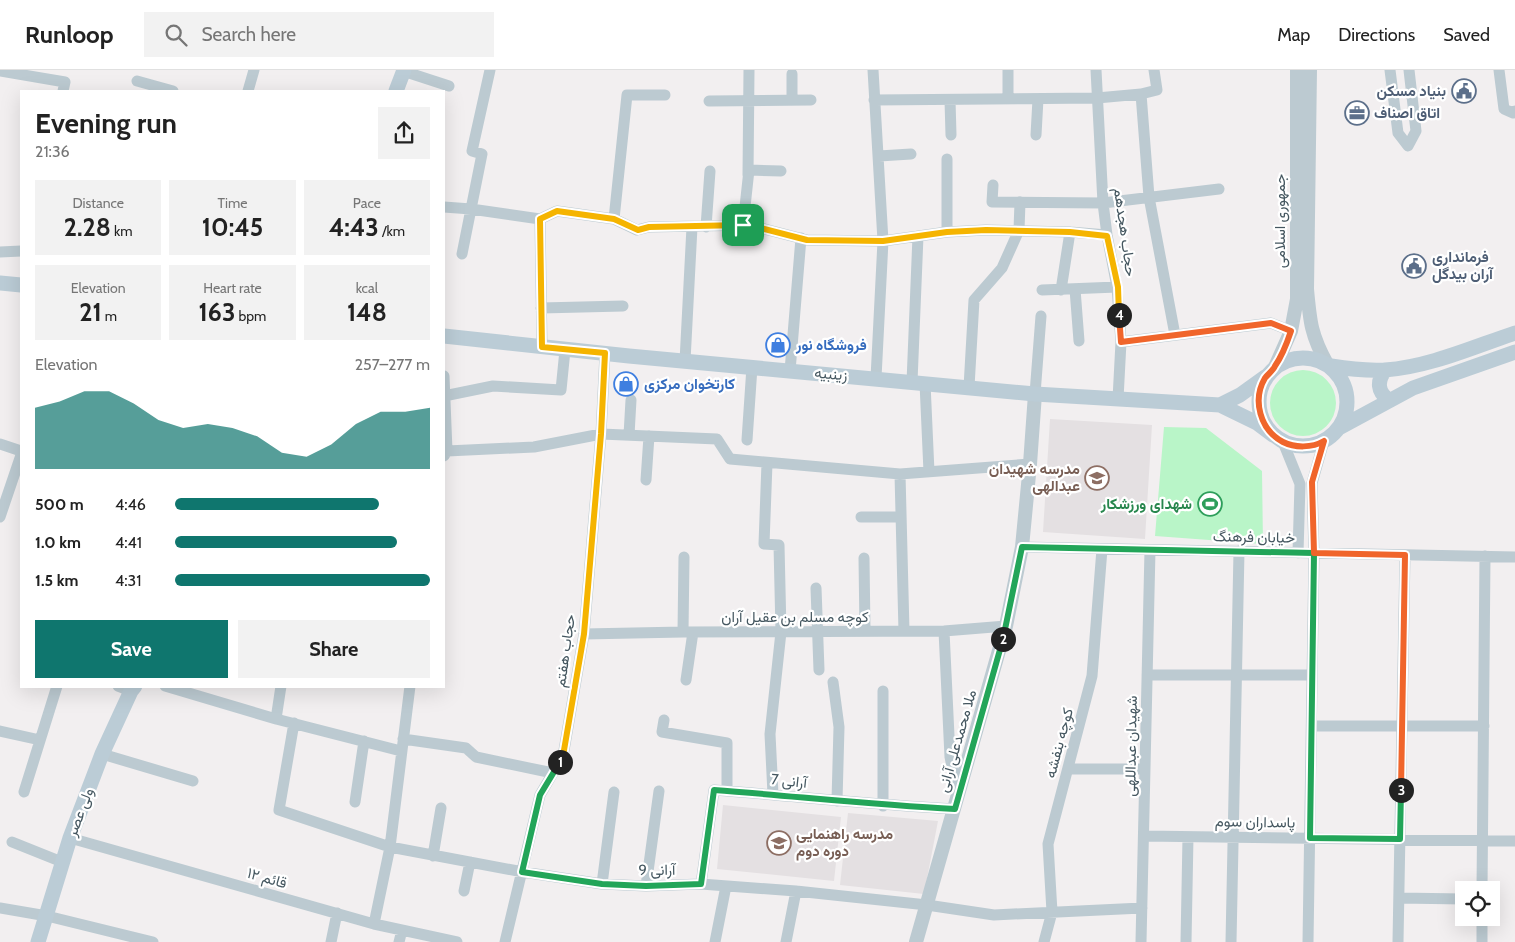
<!DOCTYPE html>
<meta charset="utf-8">
<style>
:root{--surface:#fff;--page:#f2f2f2;--text:#222;--muted:#767676;--line:#e0e0e0;--accent:#0f766e}
body{margin:0;font-family:Cabin,Vazirmatn,sans-serif;background:var(--page);color:var(--text);height:100vh;display:flex;flex-direction:column;font-size:19px;white-space:nowrap}
*{box-sizing:border-box;margin:0}
p{font-size:16px;color:var(--muted)}
.icon{flex:none;width:28px;height:28px;fill:none;stroke:currentColor;stroke-width:2;stroke-linecap:round;stroke-linejoin:round}
.map{position:relative;flex:1;overflow:hidden}
.drawer{position:absolute;left:20px;top:20px;width:425px;height:598px;display:flex;flex-direction:column;background:var(--surface);border-radius:0px;box-shadow:0 5px 20px #0002}
.drawer>*{flex:none}
.buttons{position:absolute;left:1455px;top:811px;display:grid;gap:10px}
.buttons a{display:grid;place-items:center;width:45px;height:45px;border-radius:0px;background:var(--surface);box-shadow:0 5px 20px #0002;font-size:25px}
.pin{position:absolute;display:grid;place-items:center;width:42px;height:42px;color:#fff;margin:-21px;border-radius:10px;box-shadow:0 2px 8px #0006}
.km{position:absolute;width:25px;height:25px;margin:-12px;border-radius:50%;background:#222;color:#fff;font-size:14px;line-height:25px;text-align:center}
.round{display:grid;place-items:center;flex:none;width:52px;height:52px;border-radius:0px;background:var(--page)}
.summary{display:flex;align-items:center;justify-content:space-between;height:85px;padding:0 15px}
h1{font-size:28px;font-weight:800;line-height:38px}
.stats{display:grid;grid-template-columns:repeat(3,1fr);gap:8px;height:85px;padding:5px 15px}
.stats div{display:grid;align-content:center;border-radius:0px;background:var(--page);text-align:center}
.stats b{font-size:25px;font-weight:800}
.stats small{font-size:14px;font-weight:400}
.stats p{font-size:14px}
.chart{height:140px;padding:10px 15px}
.chart p{display:flex;justify-content:space-between}
.chart svg{width:100%;height:90px;margin-top:5px;fill:var(--accent);opacity:.7}
.primary-button{display:flex;gap:10px;margin-top:auto;padding:10px 15px}
.primary-button a{flex:1;height:58px;border-radius:0px;background:var(--accent);color:#fff;font-size:20px;font-weight:800;line-height:58px;text-align:center}
.primary-button a+a{background:var(--page);color:var(--text)}
ul{padding:0 15px;list-style:none;font-size:16px}
li{display:grid;grid-template-columns:80px 60px 1fr;align-items:center;height:38px}
li i{height:12px;border-radius:6px;background:var(--accent)}
header{display:flex;align-items:center;gap:30px;box-sizing:border-box;height:70px;padding:0 25px;background:var(--surface);border-bottom:1px solid var(--line)}
header strong{font-size:24px}
nav{display:flex;gap:28px;margin-inline-start:auto;font-size:18px}
.search{width:350px;height:45px;background:var(--page);display:flex;align-items:center;gap:12px;box-sizing:border-box;padding:0 18px;border-radius:0px;color:var(--muted);font-size:19px}
.map>svg:first-child{display:block}
.education{fill:#e4e0e2}
.green{fill:#b9f5c8}
.lines{fill:none;stroke-linecap:round;stroke-linejoin:round}
.minor{stroke:#bccad1;stroke-width:11}
.tertiary{stroke:#bccad1;stroke-width:14}
.secondary{stroke:#bbccd6;stroke-width:15}
.split-1-casing{stroke:#fff;stroke-width:10}
.split-2-casing{stroke:#fff;stroke-width:10}
.split-3-casing{stroke:#fff;stroke-width:10}
.split-4-casing{stroke:#fff;stroke-width:10}
.split-5-casing{stroke:#fff;stroke-width:10}
.split-1{stroke:#f5b400;stroke-width:6}
.split-2{stroke:#22a559;stroke-width:6}
.split-3{stroke:#22a559;stroke-width:6}
.split-4{stroke:#f0652b;stroke-width:6}
.split-5{stroke:#f5b400;stroke-width:6}
.labels{text-anchor:middle;stroke-width:4.5;stroke-linejoin:round;paint-order:stroke}
.service-label{font-size:15px;font-weight:bold;fill:#4e5e75;stroke:#fff;text-anchor:start}
.street-label{font-size:15px;fill:#455760;stroke:#fff}
.shop-label{font-size:15px;font-weight:bold;fill:#366cbe;stroke:#fff;text-anchor:start}
.education-label{font-size:15px;font-weight:bold;fill:#785e54;stroke:#fff;text-anchor:end}
.leisure-label{font-size:15px;font-weight:bold;fill:#27864d;stroke:#fff;text-anchor:end}
</style>
<header>
<strong>Runloop</strong>
<div class="search"><svg class="icon" aria-label="search" viewBox="0 0 24 24"><circle cx="10" cy="10" r="6"/><path d="M15 15l6 6"/></svg>Search here</div>
<nav><a>Map</a><a>Directions</a><a>Saved</a></nav>
</header>
<div class="map">
<svg width="1515" height="872" viewBox="0 0 1515 872">
<rect width="100%" height="100%" fill="#f2eff0"/>
<!-- education -->
<path class="education" d="M 1050,349 L 1152,355 L 1145,469 L 1043,462 Z
M 723,735 L 841,747 L 834,811 L 717,799 Z
M 848,743 L 938,751 L 924,824 L 840,815 Z"/>
<!-- green -->
<path class="green" d="M1270 333a33 33 0 1 1 66 0a33 33 0 1 1-66 0Z
M 1164,357 L 1206,358 L 1262,401 L 1263,474 L 1155,466 Z"/>
<g class="lines">
<!-- minor -->
<path class="minor" d="M 873,0 L 883,171 L 876,308
M 1096,0 L 1103,133 L 1107,165 L 1117,217 L 1121,272 L 1118,329
M 1154,0 L 1157,20 L 1141,24 L 1149,127 L 1175,265
M 1390,0 L 1398,63 L 1408,76 L 1416,61 L 1409,0
M 1499,0 L 1504,39 L 1513,43 L 1515,41
M 0,1 L 65,12 L 63,21
M 403,1 L 449,16
M 792,4 L 792,29
M 137,11 L 173,21
M 248,21 L 254,0
M 1008,29 L 1008,0
M 874,30 L 1097,28 L 1141,24
M 950,30 L 951,65
M 709,31 L 811,30
M 1036,65 L 1038,29
M 879,86 L 911,84
M 947,89 L 947,162
M 748,105 L 749,0
M 993,115 L 992,132 L 1103,133 L 1219,119
M 444,137 L 471,139 L 540,149 L 557,141 L 614,149 L 637,160 L 649,157 L 749,155 L 807,170 L 883,171 L 947,162 L 986,160 L 1070,162 L 1107,165
M 540,149 L 542,277
M 614,149 L 627,25 L 665,25
M 743,155 L 749,100 L 781,101
M 706,157 L 710,101
M 0,182 L 21,181
M 462,184 L 482,84 L 472,81 L 490,0
M 1075,219 L 1079,271
M 1042,220 L 1117,217
M 1061,220 L 1070,162
M 541,238 L 623,236
M 1121,272 L 1271,253 L 1291,261
M 685,291 L 692,157
M 790,301 L 801,168
M 444,306 L 447,381 L 444,386
M 912,312 L 918,166
M 925,313 L 929,402
M 969,317 L 974,230 L 1002,198 L 1019,160 L 1020,132
M 1035,324 L 1041,246
M 444,326 L 493,316 L 561,320 L 565,280
M 629,365 L 631,330
M 747,370 L 752,297
M 1283,372 L 1300,414 L 1298,483
M 0,374 L 21,381
M 447,381 L 534,377 L 601,364 L 717,369 L 730,389 L 900,404 L 1030,394
M 767,393 L 764,474 L 779,475 L 781,562 L 770,664 L 773,724
M 900,404 L 904,561
M 646,410 L 649,366
M 0,447 L 21,385
M 861,447 L 901,447
M 1022,477 L 1515,487
M 864,488 L 865,561
M 816,518 L 819,600
M 944,561 L 950,687 L 958,726
M 683,562 L 684,487
M 584,564 L 683,562 L 944,561 L 1006,556
M 1147,605 L 1312,605
M 686,610 L 693,562
M 833,612 L 839,657 L 837,731
M 118,616 L 131,621
M 165,616 L 276,649 L 401,681
M 276,649 L 281,616
M 664,650 L 662,662 L 727,673 L 727,721
M 294,653 L 279,740 L 390,777 L 523,802 L 602,814 L 646,816 L 701,814 L 796,821 L 927,835 L 994,845 L 1142,838
M 1312,656 L 1484,656
M 0,661 L 40,670
M 403,669 L 466,678 L 476,687 L 553,703
M 102,684 L 193,711
M 1068,699 L 1145,699
M 24,722 L 57,616
M 355,732 L 364,671
M 883,736 L 883,621
M 1144,766 L 1515,771
M 70,768 L 374,854 L 457,872
M 12,772 L 62,792
M 433,786 L 441,738
M 602,814 L 614,722
M 701,814 L 714,720 C 794,726 874,735 955,739
M 646,816 L 659,721
M 1482,820 L 1485,486
M 464,821 L 470,792
M 1399,828 L 1464,829
M 0,838 L 47,846 L 153,872
M 374,854 L 390,777 L 410,616
M 331,872 L 337,843
M 399,872 L 402,860
M 505,872 L 540,725 L 563,686 L 584,564 L 601,364 L 605,283
M 715,872 L 726,816
M 786,872 L 796,821
M 1044,872 L 1052,842 L 1048,774 L 1092,606 L 1102,479
M 1141,872 L 1150,480
M 1186,872 L 1188,767
M 1231,872 L 1239,481
M 1308,872 L 1314,483 L 1312,413 L 1324,371
M 1398,872 L 1405,485
M 1482,872 L 1482,848"/>
<!-- tertiary -->
<path class="tertiary" d="M 1310,0 L 1307,219 C 1310,252 1311,265 1327,294
M 1275,297 L 1291,261 L 1297,229 L 1297,0
M 916,872 L 1006,556 L 1022,477 L 1030,394 L 1035,324"/>
<!-- secondary -->
<path class="secondary" d="M 396,21 L 404,0
M 0,213 L 21,215
M 444,266 L 629,286 L 1035,324 L 1220,335 L 1257,353 L 1273,365
M1259 332a44 44 0 1 1 88 0a44 44 0 1 1-88 0Z
M 1331,296 C 1349,299 1366,301 1385,300 C 1429,297 1473,277 1515,263
M 1385,300 C 1377,311 1377,322 1389,330
M 1220,335 L 1240,325 L 1265,307
M 1339,358 L 1413,318 L 1515,282
M 38,872 L 70,768 L 102,684 L 131,621 L 135,616"/>
</g>
<g class="lines">
<!-- split-1 casing -->
<g class="split-1-casing">
<path id="split-1" d="M 560,692 L 563,686 L 584,564 L 601,364 L 605,283 L 542,277 L 540,149 L 557,141 L 614,149 L 638,160 L 649,157 L 743,155"/>
</g>
<!-- split-2 casing -->
<g class="split-2-casing">
<path id="split-2" d="M 560,692 L 540,725 L 522,802 L 602,814 L 646,816 L 701,814 L 714,720 C 794,726 874,735 955,739 L 1003,569"/>
</g>
<!-- split-3 casing -->
<g class="split-3-casing">
<path id="split-3" d="M 1003,569 L 1022,477 L 1314,483 L 1310,768 L 1400,769 L 1401,720"/>
</g>
<!-- split-4 casing -->
<g class="split-4-casing">
<path id="split-4" d="M 1119,245 L 1121,272 L 1271,253 L 1291,261 C 1287,273 1282,286 1275,296 C 1273,301 1268,304 1265,308 C 1252,330 1260,360 1283,372 C 1295,378 1312,378 1324,371 L 1312,412 L 1314,483 L 1405,485 L 1401,720"/>
</g>
<!-- split-5 casing -->
<g class="split-5-casing">
<path id="split-5" d="M 743,155 L 749,155 L 807,170 L 883,171 L 947,162 L 986,160 L 1070,162 L 1107,166 L 1118,217 L 1119,245"/>
</g>
<!-- split-1 -->
<use href="#split-1" class="split-1"/>
<!-- split-2 -->
<use href="#split-2" class="split-2"/>
<!-- split-3 -->
<use href="#split-3" class="split-3"/>
<!-- split-4 -->
<use href="#split-4" class="split-4"/>
<!-- split-5 -->
<use href="#split-5" class="split-5"/>
</g>
<!-- icons -->
<defs>
<g id="civic-ring" transform="scale(1.25)"><circle r="9.5" fill="#fff" stroke="#5c6f8a" stroke-width="1.5"/><path d="M-.6-6.5H3V-4.5H.6V-3L4-1V1h2V6H-6V1h2V-1L-.6-3ZM-1.2 2.5V6h2.4V2.5Z" fill="#5c6f8a"/></g>
<g id="office-ring" transform="scale(1.25)"><circle r="9.5" fill="#fff" stroke="#5c6f8a" stroke-width="1.5"/><path d="M-6-3h4V-5.5h4V-3h4V5H-6ZM-1-4.5V-3h2v-1.5ZM-6 0V1H6V0Z" fill="#5c6f8a"/></g>
<g id="shop-ring" transform="scale(1.25)"><circle r="9.5" fill="#fff" stroke="#3f7fe0" stroke-width="1.5"/><path d="M-5-2.5h2.3a2.7 3.5 0 0 1 5.4 0H5L5.5 6h-11ZM-1.5-2.5h3a1.5 2.3 0 0 0-3 0Z" fill="#3f7fe0"/></g>
<g id="school-ring" transform="scale(1.25)"><circle r="9.5" fill="#fff" stroke="#8d6e63" stroke-width="1.5"/><path d="M0-5L7-2L0 1L-7-2ZM-4 1L0 2.5L4 1V4Q0 6-4 4Z" fill="#8d6e63"/></g>
<g id="stadium-ring" transform="scale(1.25)"><circle r="9.5" fill="#fff" stroke="#2e9e5b" stroke-width="1.5"/><path d="M0-5a6.5 5 0 1 0 0 10a6.5 5 0 1 0 0-10ZM-3.5-1.8h7v3.6h-7Z" fill="#2e9e5b"/></g>
</defs>
<g fill-rule="evenodd">
<use href="#civic-ring" x="1464" y="21"/>
<use href="#office-ring" x="1357" y="43"/>
<use href="#civic-ring" x="1414" y="196"/>
<use href="#shop-ring" x="778" y="275"/>
<use href="#shop-ring" x="626" y="314"/>
<use href="#school-ring" x="1097" y="408"/>
<use href="#stadium-ring" x="1210" y="434"/>
<use href="#school-ring" x="779" y="773"/>
</g>
<g class="labels">
<!-- service labels -->
<g class="service-label">
<text x="1446" y="26" text-anchor="end">بنیاد مسکن</text>
<text x="1374" y="48">اتاق اصناف</text>
<text x="1432" y="192">فرمانداری<tspan x="1432" dy="17">آران بیدگل</tspan></text>
</g>
<!-- street labels -->
<g class="street-label">
<text transform="translate(1280 151) rotate(-90)" y="5">جمهوری اسلامی</text>
<text transform="translate(1125 162) rotate(82)" y="5">حجاب هجدهم</text>
<text transform="translate(831 304) rotate(5)" y="5">زینبیه</text>
<text transform="translate(1254 467) rotate(1)" y="5">خیابان فرهنگ</text>
<text x="795" y="552">کوچه مسلم بن عقیل آران</text>
<text transform="translate(565 581) rotate(-82)" y="5">حجاب هفتم</text>
<text transform="translate(957 671) rotate(-74)" y="5">ملا محمدعلی آرانی</text>
<text transform="translate(1059 673) rotate(-75)" y="5">کوچه بنفشه</text>
<text transform="translate(1131 676) rotate(-89)" y="5">شهیدان عبداللهی</text>
<text transform="translate(789 711) rotate(6)" y="5">آرانی 7</text>
<text transform="translate(80 742) rotate(-69)" y="5">ولی عصر</text>
<text transform="translate(1255 752) rotate(1)" y="5">پاسداران سوم</text>
<text transform="translate(657 800) rotate(-1)" y="5">آرانی 9</text>
<text transform="translate(267 808) rotate(16)" y="5">قائم ۱۲</text>
</g>
<!-- shop labels -->
<g class="shop-label">
<text x="796" y="280">فروشگاه نور</text>
<text x="644" y="319">کارتخوان مرکزی</text>
</g>
<!-- education labels -->
<g class="education-label">
<text x="1080" y="404">مدرسه شهیدان<tspan x="1080" dy="17">عبدالهی</tspan></text>
<text x="796" y="769" text-anchor="start">مدرسه راهنمایی<tspan x="796" dy="17">دوره دوم</tspan></text>
</g>
<!-- leisure labels -->
<g class="leisure-label">
<text x="1192" y="439">شهدای ورزشکار</text>
</g>
</g>
</svg>
<div class="buttons">
<a><svg class="icon" aria-label="locate" viewBox="0 0 24 24"><circle cx="12" cy="12" r="6"/><path d="M12 2v4M12 18v4M2 12h4M18 12h4"/></svg></a>
</div>
<div class="pin" style="left:743px;top:155px;background:#1e9e55"><svg class="icon" aria-label="arrive" viewBox="0 0 24 24"><path d="M6 21V4h12l-3 4 3 4H6"/></svg></div>
<b class="km" style="left:560px;top:692px">1</b>
<b class="km" style="left:1003px;top:569px">2</b>
<b class="km" style="left:1401px;top:720px">3</b>
<b class="km" style="left:1119px;top:245px">4</b>
<section class="drawer">
<div class="summary"><div><h1>Evening run</h1><p>21:36</p></div><a class="round"><svg class="icon" aria-label="share" viewBox="0 0 24 24"><path d="M12 15V3M7 8l5-5 5 5M5 13v7h14v-7"/></svg></a></div>
<div class="stats">
<div><p>Distance</p><b>2.28<small> km</small></b></div>
<div><p>Time</p><b>10:45</b></div>
<div><p>Pace</p><b>4:43<small> /km</small></b></div>
</div>
<div class="stats">
<div><p>Elevation</p><b>21<small> m</small></b></div>
<div><p>Heart rate</p><b>163<small> bpm</small></b></div>
<div><p>kcal</p><b>148</b></div>
</div>
<div class="chart"><p><span>Elevation</span>257–277 m</p>
<svg viewBox="0 0 160 44" preserveAspectRatio="none"><path d="M0 44V14L10 11L20 6L30 6L40 12L50 20L60 24L70 22L80 24L90 28L100 36L110 38L120 32L130 22L140 16L150 16L160 14V44z"/></svg>
</div>
<ul>
<li><b>500 m</b>4:46<i style="width:80%"></i></li>
<li><b>1.0 km</b>4:41<i style="width:87%"></i></li>
<li><b>1.5 km</b>4:31<i style="width:100%"></i></li>
</ul>
<div class="primary-button"><a>Save</a><a>Share</a></div>
</section>
</div>
